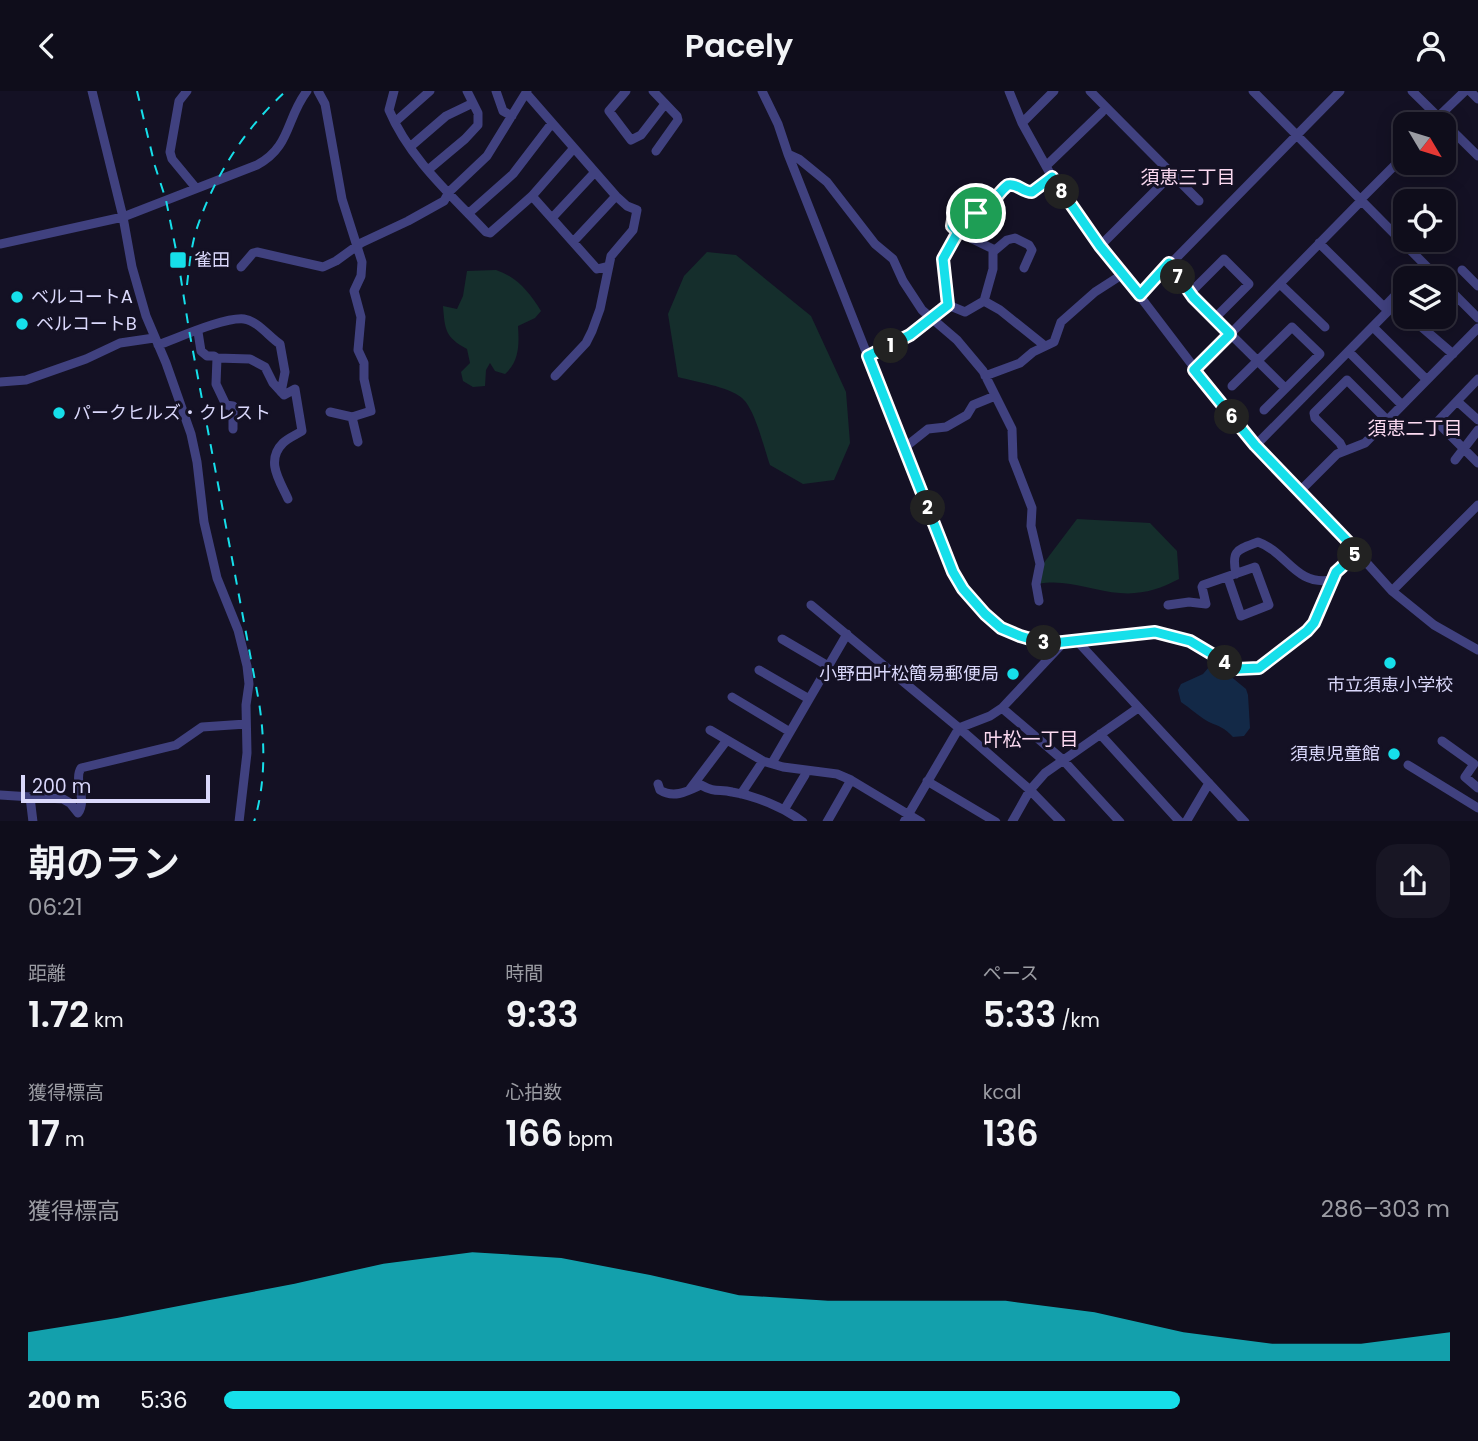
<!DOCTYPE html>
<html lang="ja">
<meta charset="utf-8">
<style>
:root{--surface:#0f0d1b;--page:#181624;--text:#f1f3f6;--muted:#9b9ca3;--line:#2f2d3a;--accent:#16dfea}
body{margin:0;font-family:Poppins,"Noto Sans JP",sans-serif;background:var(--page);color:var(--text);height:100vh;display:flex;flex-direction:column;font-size:26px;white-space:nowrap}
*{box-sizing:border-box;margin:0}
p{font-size:23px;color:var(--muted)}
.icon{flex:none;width:38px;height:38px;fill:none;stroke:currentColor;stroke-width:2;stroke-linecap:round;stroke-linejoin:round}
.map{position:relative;height:730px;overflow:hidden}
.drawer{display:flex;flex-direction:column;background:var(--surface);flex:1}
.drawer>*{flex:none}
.needle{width:46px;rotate:128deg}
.tools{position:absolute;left:1393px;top:21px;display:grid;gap:14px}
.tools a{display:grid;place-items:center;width:63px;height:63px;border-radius:14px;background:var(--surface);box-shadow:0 4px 18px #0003,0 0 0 2px var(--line);font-size:35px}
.scale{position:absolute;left:21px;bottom:18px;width:189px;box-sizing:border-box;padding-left:7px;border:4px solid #dad8fb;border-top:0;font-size:19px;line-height:24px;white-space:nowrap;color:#dad8fb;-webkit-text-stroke:5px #141124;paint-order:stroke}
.pin{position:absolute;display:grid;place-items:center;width:60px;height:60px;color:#fff;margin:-30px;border:4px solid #fff;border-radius:50%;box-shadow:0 2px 7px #0007}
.km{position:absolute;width:35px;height:35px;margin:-18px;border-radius:50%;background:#222;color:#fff;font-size:19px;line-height:35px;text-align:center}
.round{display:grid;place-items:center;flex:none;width:74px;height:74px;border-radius:21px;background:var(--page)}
.headline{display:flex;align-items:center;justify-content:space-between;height:119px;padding:0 28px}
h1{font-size:38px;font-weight:600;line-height:52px}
.figures{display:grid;grid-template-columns:repeat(3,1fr);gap:10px;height:119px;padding:7px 28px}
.figures div{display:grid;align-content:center}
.figures b{font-size:35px;font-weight:600}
.figures small{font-size:19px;font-weight:400}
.figures p{font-size:19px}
.chart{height:196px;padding:14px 28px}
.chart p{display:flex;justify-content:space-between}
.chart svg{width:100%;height:126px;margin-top:7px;fill:var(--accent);opacity:.7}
ul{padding:0 28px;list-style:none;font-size:23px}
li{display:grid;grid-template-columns:112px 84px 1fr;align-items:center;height:52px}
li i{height:18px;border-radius:9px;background:var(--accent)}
header{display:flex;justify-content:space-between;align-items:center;height:91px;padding:0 28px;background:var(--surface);font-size:32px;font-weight:600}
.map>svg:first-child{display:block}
.green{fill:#152e2c}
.water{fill:#132947}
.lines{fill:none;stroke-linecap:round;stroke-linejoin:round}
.minor{stroke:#40417f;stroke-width:9}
.rail{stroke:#16dfea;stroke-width:2;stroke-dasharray:10 9;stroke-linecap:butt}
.route-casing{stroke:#fff;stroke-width:14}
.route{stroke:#16dfea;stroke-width:9}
.poi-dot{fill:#16dfea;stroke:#141124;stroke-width:2.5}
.labels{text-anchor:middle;stroke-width:6;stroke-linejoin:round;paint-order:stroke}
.poi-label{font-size:18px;fill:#dad8fb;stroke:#141124;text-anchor:start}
.neighbourhood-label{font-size:19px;fill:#fcdaf1;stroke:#141124}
</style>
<header><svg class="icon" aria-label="back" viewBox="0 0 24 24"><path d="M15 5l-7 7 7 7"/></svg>Pacely<svg class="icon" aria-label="person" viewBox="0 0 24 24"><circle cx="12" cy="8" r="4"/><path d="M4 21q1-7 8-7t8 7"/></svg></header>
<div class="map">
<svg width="1478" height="731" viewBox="0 0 1478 731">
<rect width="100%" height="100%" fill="#141124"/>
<!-- green -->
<path class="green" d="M 707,161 L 736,164 L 811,225 L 846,301 L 850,352 L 834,389 L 803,393 L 770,374 C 764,357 755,318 742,307 C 727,295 696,291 678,286 L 668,223 L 684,185 Z
M 496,179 C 517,186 529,201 541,220 L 535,227 L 518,235 C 519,252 520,270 505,283 L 495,280 L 490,272 L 486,279 L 485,295 L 473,296 L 463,290 L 461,281 L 470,272 L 467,258 C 445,246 445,239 443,215 L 457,218 L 463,205 L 467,180 Z
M 1077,428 L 1150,432 L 1177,460 L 1179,488 C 1160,498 1141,504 1120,502 C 1093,500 1066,487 1038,493 L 1043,473 Z"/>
<!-- water -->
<path class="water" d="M 1210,575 L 1229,584 L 1246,598 L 1248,604 L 1250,637 L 1244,645 L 1233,646 C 1224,636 1220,636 1209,631 C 1201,627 1190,617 1181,611 L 1178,599 L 1181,593 L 1203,583 Z"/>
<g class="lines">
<!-- minor -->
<path class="minor" d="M 92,0 L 123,126 L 132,176 L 146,225 L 166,272 L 191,343 L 197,371 L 204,431 L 217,487 L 238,539 L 247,575 L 249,593 L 246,614 L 247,662 L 239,731
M 187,0 L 179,10 L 170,61 L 172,68 L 196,97
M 318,0 L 325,13 L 342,108 L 362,171 L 361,185 L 354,200 L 361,226 L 358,259 L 364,272 L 364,288 L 371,320 L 352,326 L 330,321
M 394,0 L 389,19 C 409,67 451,104 486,141 L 490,142 L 532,105 L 574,57
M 496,0 L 503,20 L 512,25
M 626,0 L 609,20 L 631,49 L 641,44 L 665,13
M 653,0 L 677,25 L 678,29 L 656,60
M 762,0 L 778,33 L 788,63 L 953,481 C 977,519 999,543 1044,552 L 1155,541 L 1190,550 L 1237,578 L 1259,577 L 1267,573 L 1307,540 L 1314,532 L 1336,481 L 1358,461
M 1009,0 L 1022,32 L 1052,86 L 1075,120 L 1225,317 L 1256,354 L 1330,431 L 1392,500 L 1434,534 L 1478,559
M 1090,0 L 1199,110
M 1253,0 L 1438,187
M 1412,0 L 1478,65
M 1470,0 L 1478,8
M 526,2 L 616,105 L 627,115 L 637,119 L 633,139 L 611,165 L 600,218 L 592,240 L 586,252 L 555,285
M 1438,26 L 1465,0
M 395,31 L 430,0
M 1022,32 L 1054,0
M 410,56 L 446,25 L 473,12
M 788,63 L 799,68 L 827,91 L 875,153 L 893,168 L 903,190 L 922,219 L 957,249 L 983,280 L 1012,338 L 1013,368 L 1032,417 L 1031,435 L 1040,473 L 1036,493 L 1039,510
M 1046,75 L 1102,21
M 428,79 L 465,48 L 478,34 L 478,22 L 467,0
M 532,105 L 597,178 L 609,175
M 1360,109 L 1405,64
M 469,122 L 513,83 L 552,32
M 552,127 L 595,81
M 574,150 L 616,105
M 1319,152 L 1384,216 L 1405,194
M 0,153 L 123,126 L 257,74 C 291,56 286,27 307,0
M 1100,155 L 1172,83
M 994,160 L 1007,149 L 1015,147 L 1029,154 L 1032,159 L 1024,177
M 1169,172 L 1193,206 L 1285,297
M 241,176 L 253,162 L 257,161 L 323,176 L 336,170 L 361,152 L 408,130 L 444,110 L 449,101 L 487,65 L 527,0
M 1462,179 L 1478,195
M 1412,187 L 1425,174
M 1280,193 L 1325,236
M 1444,193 L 1478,227
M 1190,202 L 1224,168 L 1249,193 L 1215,227
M 1140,204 L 1340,0
M 984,210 L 1000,219 L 1045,255
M 948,214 L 943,168 L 958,141
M 1444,222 L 1458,207
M 1410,226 L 1453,263
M 1373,236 L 1427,289
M 1427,239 L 1440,226
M 198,241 L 201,260 L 207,265 L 214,265 L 217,267 L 216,293 L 226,314 L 233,315 L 233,338
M 158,254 C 178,247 224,226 244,228 C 258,230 269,246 280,253 L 285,281 L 281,301
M 1349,261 L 1402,314
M 868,265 L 910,244 L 948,214 L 965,221 L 984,210 L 993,178 L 993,158 L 958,141 L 951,132 L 957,126 L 984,118 L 1008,94 C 1018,92 1022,101 1032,101 L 1052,86
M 217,267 L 250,268 L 265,276 L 273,292 L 284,304 L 295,298 L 302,340 C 296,344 288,347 283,352 C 265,370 280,390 288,408
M 1194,280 L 1361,110
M 985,285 L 1020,272 L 1033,261 L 1054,251 L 1061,231 L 1095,201 L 1123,183
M 1478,288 L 1437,331 L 1478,372
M 0,291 L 26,289 L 86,268 L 120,252 L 154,247
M 1232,295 L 1292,236 L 1320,263 L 1264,319
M 1457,310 L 1478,329
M 352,326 L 358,351
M 1256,354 L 1396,212 L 1405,221
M 904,357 L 928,338 L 946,336 L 967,324 L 973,314 L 995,305
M 1344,360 L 1340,352 L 1315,327 L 1314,322 L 1347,289 L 1388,330
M 1455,369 L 1478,339
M 1299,401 L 1337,363 L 1365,352 L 1478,237
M 1236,483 C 1231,459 1237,459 1258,451 C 1287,461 1295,495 1331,489
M 1392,500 L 1478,414
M 811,514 L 959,637 L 1030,699 L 1061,731
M 1168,514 L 1189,511 L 1206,513 L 1202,496 L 1203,494 L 1255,476 L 1269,514 L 1241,525 L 1228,487
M 782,548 L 828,575
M 1077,550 L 1245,731
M 759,579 L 809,608
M 732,606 L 790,641
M 1002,617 L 1063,669 L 1120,731
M 710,639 L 763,670 L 783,676 L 837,683 L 851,689 L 921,731
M 1100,643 L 1180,731
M 1442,650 L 1474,673 L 1465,686 L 1478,697
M 772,672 L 847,543
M 1408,674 L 1478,717
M 927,690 L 996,731
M 658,693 L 660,699 C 674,708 688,700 701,694 C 715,702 719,698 732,701 C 756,705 783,716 803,731
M 690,698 L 727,649
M 741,703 L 763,670
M 0,704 L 63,708 L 70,712 L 78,722 C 88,708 73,690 81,677 L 176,654 L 202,636 L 246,633
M 30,706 L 33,731
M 784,719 L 805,684 L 805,679
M 827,731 L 851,689
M 904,731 L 959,637 L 990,625 L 1002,617 L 1065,550
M 1012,731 L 1030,699 L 1045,682 L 1138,617
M 1186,731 L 1209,692"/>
<!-- rail -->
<path class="rail" d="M 137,0 L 155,75 L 166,109 L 178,169 L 189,239 L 259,611 C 265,651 266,691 254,731
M 187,194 C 189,176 191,157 196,140 C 213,87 245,37 286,0"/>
</g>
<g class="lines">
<!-- route casing -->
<g class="route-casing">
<path id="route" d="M 1052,86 L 1100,155 L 1140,204 L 1169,172 L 1193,206 L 1230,243 L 1194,279 L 1255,354 L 1358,461 L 1336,481 L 1314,532 L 1307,540 L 1259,577 L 1237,578 L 1190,550 L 1155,541 L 1054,552 L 1044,552 L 1020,545 L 1001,537 L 985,523 L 963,498 L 953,481 L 868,265 L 910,244 L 948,214 L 943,168 L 958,141 L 952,135 L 953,129 C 961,122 972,125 982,120 C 993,114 998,101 1008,94 C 1018,92 1022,101 1032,101 Z"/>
</g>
<!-- route -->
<use href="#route" class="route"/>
</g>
<!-- markers -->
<g class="poi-dot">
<rect x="169" y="160" width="18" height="18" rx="3.5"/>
<circle cx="17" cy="206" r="7"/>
<circle cx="22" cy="233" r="7"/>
<circle cx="59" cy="322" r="7"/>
<circle cx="1390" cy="572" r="7"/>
<circle cx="1013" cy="583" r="7"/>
<circle cx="1394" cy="663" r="7"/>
</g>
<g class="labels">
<!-- poi labels -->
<g class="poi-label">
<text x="194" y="175">雀田</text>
<text x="31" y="212">ベルコートA</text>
<text x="36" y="239">ベルコートB</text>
<text x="73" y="328">パークヒルズ・クレスト</text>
<text x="999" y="589" text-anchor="end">小野田叶松簡易郵便局</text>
<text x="1390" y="600" text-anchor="middle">市立須恵小学校</text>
<text x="1380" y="669" text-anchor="end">須恵児童館</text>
</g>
<!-- neighbourhood labels -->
<g class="neighbourhood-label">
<text x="1188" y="93">須恵三丁目</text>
<text x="1415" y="344">須恵二丁目</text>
<text x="1031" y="655">叶松一丁目</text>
</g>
</g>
</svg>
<div class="tools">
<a><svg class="needle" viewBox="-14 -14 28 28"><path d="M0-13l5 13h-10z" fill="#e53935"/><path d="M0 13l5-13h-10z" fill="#9b9ca3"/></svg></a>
<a><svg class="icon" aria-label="locate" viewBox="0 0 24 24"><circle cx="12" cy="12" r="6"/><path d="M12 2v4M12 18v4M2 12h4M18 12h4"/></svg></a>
<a><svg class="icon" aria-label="layers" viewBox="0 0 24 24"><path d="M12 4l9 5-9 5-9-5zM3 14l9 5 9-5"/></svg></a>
</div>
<div class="scale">200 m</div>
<div class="pin" style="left:976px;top:122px;background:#1e9e55"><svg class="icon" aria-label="arrive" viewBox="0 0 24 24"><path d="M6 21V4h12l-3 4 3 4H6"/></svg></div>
<b class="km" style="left:891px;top:255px">1</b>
<b class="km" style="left:928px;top:417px">2</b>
<b class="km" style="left:1044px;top:552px">3</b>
<b class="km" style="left:1225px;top:572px">4</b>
<b class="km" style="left:1355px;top:464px">5</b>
<b class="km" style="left:1232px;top:326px">6</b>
<b class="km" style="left:1178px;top:186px">7</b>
<b class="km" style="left:1062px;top:101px">8</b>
</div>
<section class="drawer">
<div class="headline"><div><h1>朝のラン</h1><p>06:21</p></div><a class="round"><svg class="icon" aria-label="share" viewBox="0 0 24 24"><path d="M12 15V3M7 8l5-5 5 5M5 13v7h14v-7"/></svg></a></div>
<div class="figures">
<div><p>距離</p><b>1.72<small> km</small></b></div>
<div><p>時間</p><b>9:33</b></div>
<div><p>ペース</p><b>5:33<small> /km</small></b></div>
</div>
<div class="figures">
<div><p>獲得標高</p><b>17<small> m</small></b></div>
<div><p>心拍数</p><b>166<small> bpm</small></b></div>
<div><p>kcal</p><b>136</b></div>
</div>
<div class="chart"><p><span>獲得標高</span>286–303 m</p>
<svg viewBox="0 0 160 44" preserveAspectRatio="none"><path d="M0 44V34L10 29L20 23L30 17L40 10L50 6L60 8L70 14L80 21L90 23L100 23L110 23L120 27L130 34L140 38L150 38L160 34V44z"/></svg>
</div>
<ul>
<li><b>200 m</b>5:36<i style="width:78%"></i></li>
</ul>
</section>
